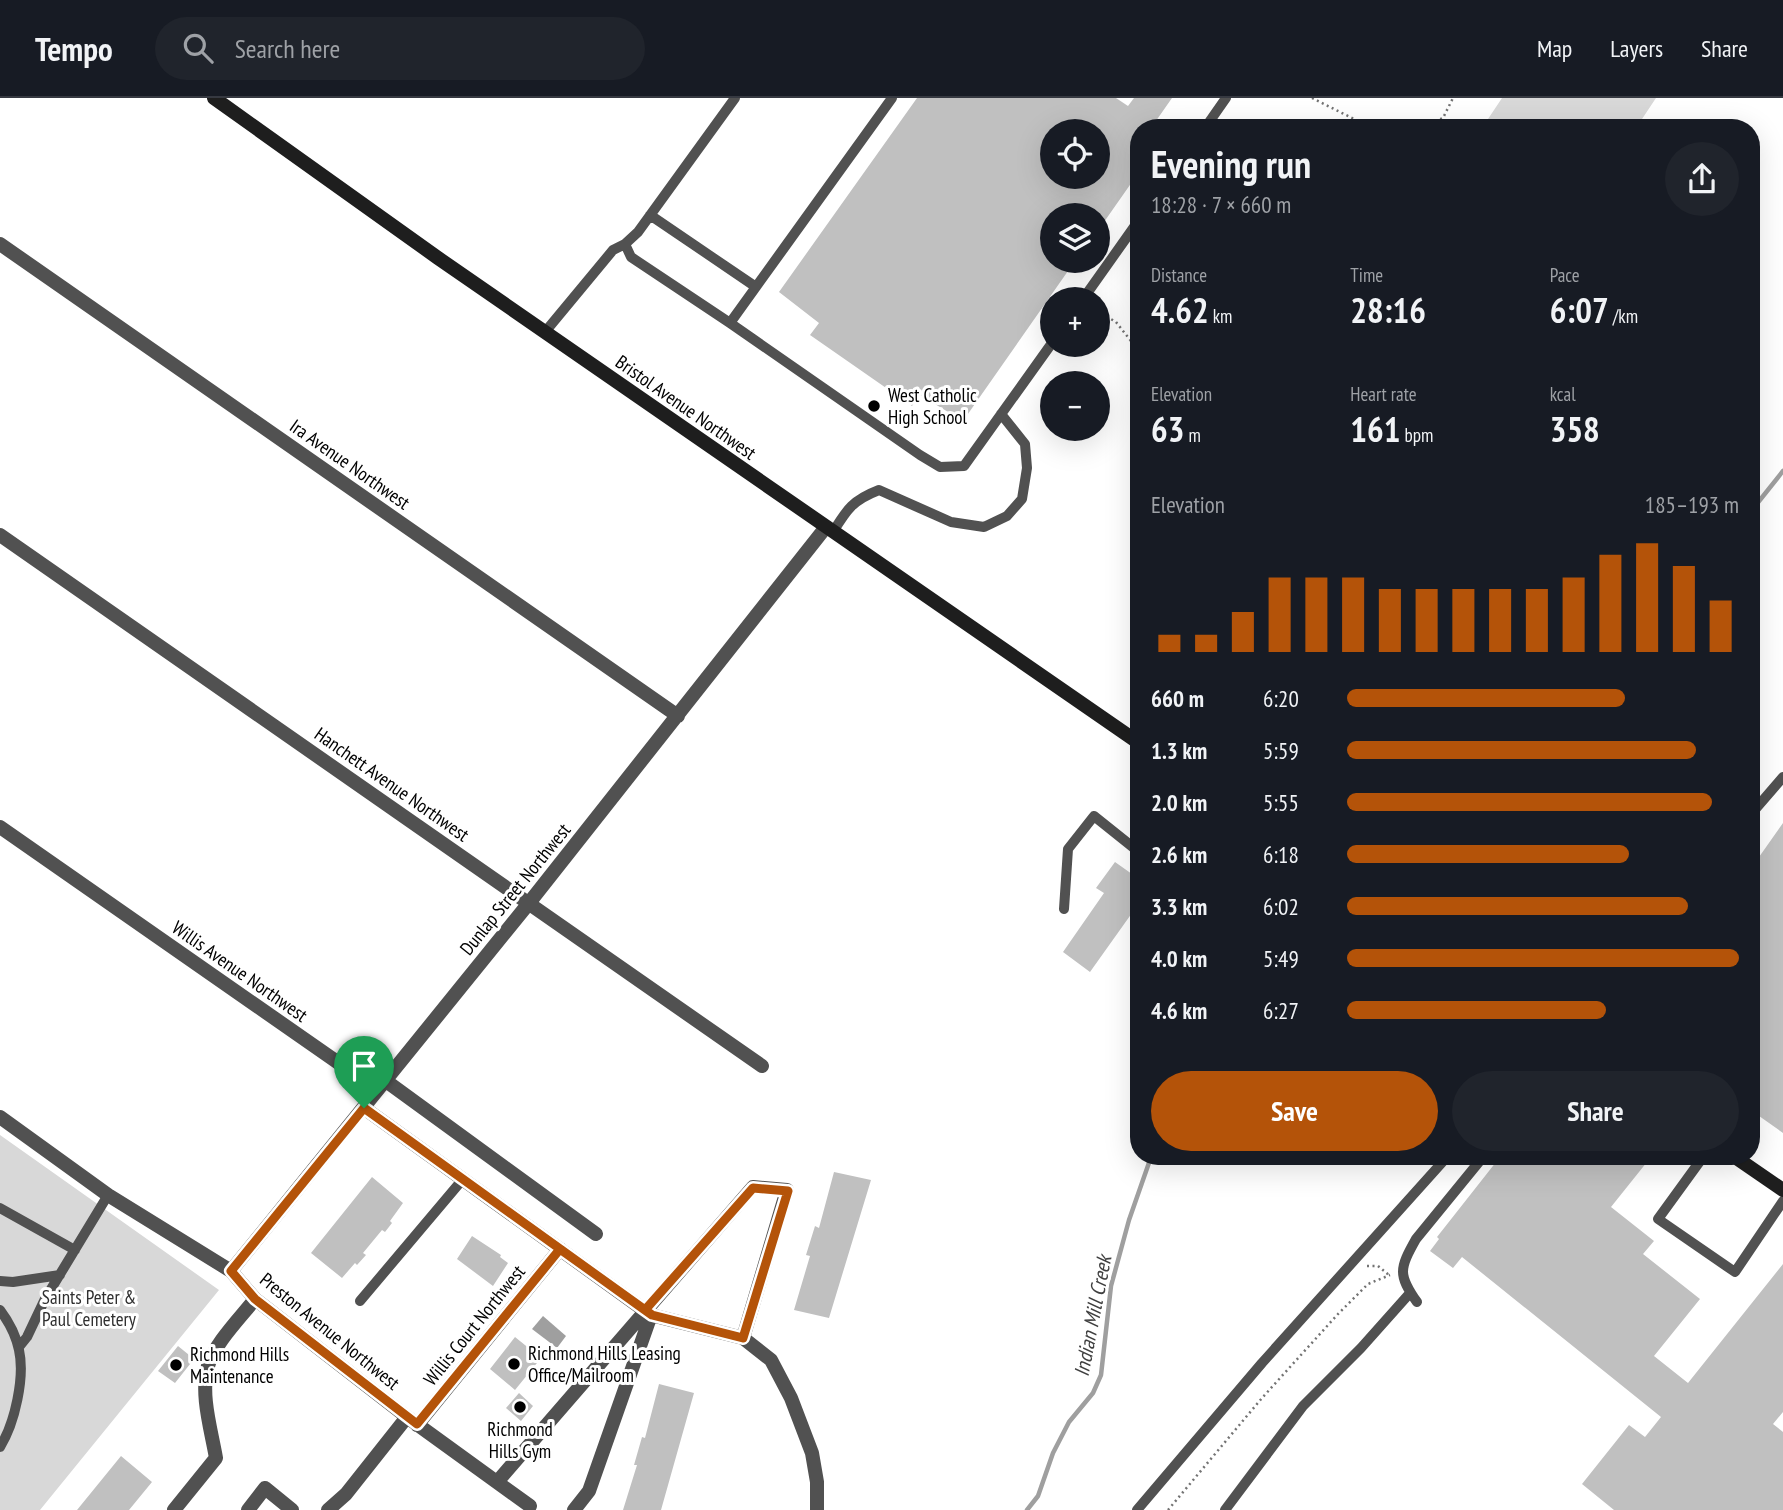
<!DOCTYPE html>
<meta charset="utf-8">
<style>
:root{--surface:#171b24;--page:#20242c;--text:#f1f3f6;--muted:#9ea1a6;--line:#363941;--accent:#b45309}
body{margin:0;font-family:"PT Sans Narrow",sans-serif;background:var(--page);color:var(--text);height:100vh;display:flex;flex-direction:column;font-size:26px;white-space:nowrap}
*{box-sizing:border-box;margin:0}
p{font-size:23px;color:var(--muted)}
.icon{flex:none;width:38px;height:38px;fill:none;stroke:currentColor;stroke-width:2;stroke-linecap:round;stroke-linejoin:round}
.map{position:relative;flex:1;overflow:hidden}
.details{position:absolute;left:1130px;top:21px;width:630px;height:1046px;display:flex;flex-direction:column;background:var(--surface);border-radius:28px;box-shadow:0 7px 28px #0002}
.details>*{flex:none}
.tools{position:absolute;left:1040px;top:21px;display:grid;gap:14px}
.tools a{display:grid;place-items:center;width:70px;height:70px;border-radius:50%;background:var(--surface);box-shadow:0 7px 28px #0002;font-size:35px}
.pin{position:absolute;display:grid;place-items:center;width:60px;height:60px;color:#fff;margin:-72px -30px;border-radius:50% 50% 50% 0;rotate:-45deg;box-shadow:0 0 7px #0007}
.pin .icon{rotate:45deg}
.round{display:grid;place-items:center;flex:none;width:74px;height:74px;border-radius:37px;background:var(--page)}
.overview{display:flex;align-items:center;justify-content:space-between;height:119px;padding:0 21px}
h1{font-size:38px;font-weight:800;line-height:52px}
.stats{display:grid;grid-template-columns:repeat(3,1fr);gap:10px;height:119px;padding:7px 21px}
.stats div{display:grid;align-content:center}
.stats b{font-size:35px;font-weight:800}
.stats small{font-size:19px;font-weight:400}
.stats p{font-size:19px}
.chart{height:196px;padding:14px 21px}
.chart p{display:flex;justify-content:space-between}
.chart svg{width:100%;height:126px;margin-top:7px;stroke:var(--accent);stroke-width:6}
.primary-button{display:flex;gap:14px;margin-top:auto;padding:14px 21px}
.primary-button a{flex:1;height:80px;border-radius:42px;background:var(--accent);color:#fff;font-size:28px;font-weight:800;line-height:80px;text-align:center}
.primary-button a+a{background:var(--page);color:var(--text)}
ul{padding:0 21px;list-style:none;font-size:23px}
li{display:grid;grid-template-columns:112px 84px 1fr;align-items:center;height:52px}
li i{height:18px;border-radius:9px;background:var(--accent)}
header{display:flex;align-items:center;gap:42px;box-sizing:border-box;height:98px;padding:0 35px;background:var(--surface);border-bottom:2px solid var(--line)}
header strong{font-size:33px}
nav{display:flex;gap:38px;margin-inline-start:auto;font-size:24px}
.search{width:490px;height:63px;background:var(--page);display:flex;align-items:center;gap:18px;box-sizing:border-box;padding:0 24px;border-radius:38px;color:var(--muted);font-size:26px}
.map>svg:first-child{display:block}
.green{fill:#d8d8d8}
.water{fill:#9f9f9f}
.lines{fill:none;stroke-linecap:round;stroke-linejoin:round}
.stream{stroke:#9f9f9f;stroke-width:4.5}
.building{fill:#c0c0c0;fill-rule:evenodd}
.path{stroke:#737373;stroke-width:2.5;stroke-dasharray:2 3.5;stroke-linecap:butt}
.lane{stroke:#515151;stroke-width:10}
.street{stroke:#515151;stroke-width:14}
.secondary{stroke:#1e1e1e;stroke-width:14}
.route-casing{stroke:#fff;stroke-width:14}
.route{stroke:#b45309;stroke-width:9}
.poi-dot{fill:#000;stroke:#fff;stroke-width:2.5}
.labels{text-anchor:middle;stroke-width:6;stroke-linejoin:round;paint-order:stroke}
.poi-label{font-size:19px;fill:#000;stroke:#fff;text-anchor:start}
.street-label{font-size:19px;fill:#000;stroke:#fff}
.park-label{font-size:19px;fill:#2f2f2f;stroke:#fff}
.water-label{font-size:21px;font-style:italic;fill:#404040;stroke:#fff}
</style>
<header>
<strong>Tempo</strong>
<div class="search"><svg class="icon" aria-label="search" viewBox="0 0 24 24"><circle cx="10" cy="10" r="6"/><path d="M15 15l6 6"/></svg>Search here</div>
<nav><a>Map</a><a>Layers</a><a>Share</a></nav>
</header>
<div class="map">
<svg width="1783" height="1412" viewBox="0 0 1783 1412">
<rect width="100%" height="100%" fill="#fff"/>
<!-- green -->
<path class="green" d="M 1502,0 L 1656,0 L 1636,30 L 1482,30 Z
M 0,1037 L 219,1192 L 40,1412 L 0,1412 Z"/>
<!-- water -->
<path class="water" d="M 543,1218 L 566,1238 L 557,1250 L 532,1231 Z"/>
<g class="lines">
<!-- stream -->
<path class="stream" d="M 1752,412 L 1783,373
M 1027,1412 L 1038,1398 L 1053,1355 L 1069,1324 L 1093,1295 L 1101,1277 L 1111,1188 L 1129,1122 L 1151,1059"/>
</g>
<!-- building -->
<path class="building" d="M 917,0 L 1116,0 L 1128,8 L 1134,0 L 1172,0 L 1151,30 L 1139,30 L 1139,47 L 1130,60 L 1139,67 L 1139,74 L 1097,134 L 1097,117 L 1052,117 L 1052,163 L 1075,163 L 963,323 L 920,297 L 912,308 L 810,237 L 819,225 L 779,194 ZM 1052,33 L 1097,33 L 1097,79 L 1052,79 Z
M 1783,725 L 1783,1035 L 1752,1013 L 1752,769 Z
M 1115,764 L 1139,781 L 1139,820 L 1132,815 L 1090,874 L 1063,854 L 1104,795 L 1096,790 Z
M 1500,1059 L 1651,1059 L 1611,1109 L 1654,1143 L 1643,1156 L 1700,1201 L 1654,1258 L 1688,1285 L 1783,1166 L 1783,1314 L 1773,1326 L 1783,1334 L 1783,1412 L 1614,1412 L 1582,1386 L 1629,1327 L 1645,1339 L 1661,1319 L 1462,1159 L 1453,1170 L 1430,1153 L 1439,1141 L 1437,1139 Z
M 834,1074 L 871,1082 L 829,1220 L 794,1212 L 810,1158 L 806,1157 L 815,1128 L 819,1130 Z
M 372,1079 L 403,1105 L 390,1123 L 392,1125 L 385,1134 L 382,1132 L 363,1155 L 366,1157 L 357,1167 L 355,1165 L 342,1180 L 311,1155 Z
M 472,1138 L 501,1157 L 500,1159 L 508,1165 L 493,1188 L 457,1161 Z
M 515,1239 L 541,1260 L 515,1292 L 490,1271 Z
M 178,1248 L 194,1261 L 175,1285 L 158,1273 Z
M 659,1286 L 694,1295 L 661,1412 L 623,1412 L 637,1367 L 634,1367 L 642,1339 L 645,1340 Z
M 519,1295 L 533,1308 L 521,1323 L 506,1310 Z
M 121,1358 L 152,1384 L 129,1412 L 77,1412 Z"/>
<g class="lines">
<!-- path -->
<path class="path" d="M 1312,0 L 1372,30
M 1420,30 L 1443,20 L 1453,0
M 1097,213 L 1116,224 L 1131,243
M 1367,1168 L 1378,1168 L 1389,1177
M 1168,1412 L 1262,1300 L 1338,1216 L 1368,1186 L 1390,1177"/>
<!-- lane -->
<path class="lane" d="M 1205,30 L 1226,0
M 650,117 L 756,189
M 625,146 L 631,159 L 730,225 L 920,357 L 940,369 L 964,368 L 1052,245
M 1083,201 L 1139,122
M 730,225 L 892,0
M 545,234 L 613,152 L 625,146 L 638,134 L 735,0
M 833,434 C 847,411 853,402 879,392 L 951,424 L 984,429 L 1007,418 L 1022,401 L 1027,370 L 1025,346 L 1001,316
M 1752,715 L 1783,679
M 1064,811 L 1068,751 L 1094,718 L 1139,754
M 1703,1059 L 1658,1121 L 1735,1174 L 1783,1103
M 0,1110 L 75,1152
M 0,1183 L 13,1184 L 60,1177
M 360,1203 L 463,1081
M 1417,1204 C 1398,1177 1399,1171 1416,1141 L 1483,1059
M 0,1212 C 9,1224 16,1237 19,1252 C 25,1279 15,1325 0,1349
M 19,1249 L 27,1239 L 45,1201 L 108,1097
M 1137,1412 L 1262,1265 L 1447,1059
M 1225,1412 L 1303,1308 L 1361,1250 L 1410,1195"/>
<!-- street -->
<path class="street" d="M 0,146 L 678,618
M 0,437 L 762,968
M 0,729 L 363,982 L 386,983 L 596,1136
M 364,1010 L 651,1217 L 743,1240 L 771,1262 L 791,1300 L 812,1355 L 817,1384 L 817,1412
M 0,1019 L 108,1097 L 231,1173 L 255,1201 L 407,1319 L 530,1408
M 231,1173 L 529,805 L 826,429
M 417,1327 L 560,1151
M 497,1384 L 753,1089 L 787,1092 L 743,1240
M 174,1412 L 216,1360 C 211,1331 200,1296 208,1268 C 214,1246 241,1219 255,1201
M 248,1412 L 265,1390 L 292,1412
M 328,1412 L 346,1396 L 407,1319
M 574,1412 L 589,1393 L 651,1217"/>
<!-- secondary -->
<path class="secondary" d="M 214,0 L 438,160 L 1139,645
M 1735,1059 L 1783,1092"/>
</g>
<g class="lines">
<!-- route casing -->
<g class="route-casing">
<path id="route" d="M 364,1010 L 231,1173 L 255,1201 L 417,1326 L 560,1151 L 645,1212 L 652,1217 L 743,1240 L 788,1093 L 753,1090 L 645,1212 L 364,1010"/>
</g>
<!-- route -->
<use href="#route" class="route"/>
</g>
<!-- markers -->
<g class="poi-dot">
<circle cx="874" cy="308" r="7"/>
<circle cx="514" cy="1266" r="7"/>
<circle cx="176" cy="1267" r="7"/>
<circle cx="520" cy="1309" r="7"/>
</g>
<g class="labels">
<!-- poi labels -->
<g class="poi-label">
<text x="888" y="304">West Catholic<tspan x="888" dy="22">High School</tspan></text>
<text x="528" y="1262">Richmond Hills Leasing<tspan x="528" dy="22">Office/Mailroom</tspan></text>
<text x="190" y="1263">Richmond Hills<tspan x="190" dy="22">Maintenance</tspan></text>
<text x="520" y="1338" text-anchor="middle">Richmond<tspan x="520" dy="22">Hills Gym</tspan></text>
</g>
<!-- street labels -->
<g class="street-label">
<text transform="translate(686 309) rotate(35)" y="7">Bristol Avenue Northwest</text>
<text transform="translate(350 366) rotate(35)" y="7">Ira Avenue Northwest</text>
<text transform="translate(392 686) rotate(35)" y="7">Hanchett Avenue Northwest</text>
<text transform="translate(515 791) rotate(-51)" y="7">Dunlap Street Northwest</text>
<text transform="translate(240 873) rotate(35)" y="7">Willis Avenue Northwest</text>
<text transform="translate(474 1227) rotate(-51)" y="7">Willis Court Northwest</text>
<text transform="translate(330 1233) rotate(39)" y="7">Preston Avenue Northwest</text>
</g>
<!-- park labels -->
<g class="park-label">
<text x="89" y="1206">Saints Peter &amp;<tspan x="89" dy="22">Paul Cemetery</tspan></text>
</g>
<!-- water labels -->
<g class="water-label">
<text transform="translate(1093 1218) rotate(-79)" y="7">Indian Mill Creek</text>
</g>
</g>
</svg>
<div class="tools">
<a><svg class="icon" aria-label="locate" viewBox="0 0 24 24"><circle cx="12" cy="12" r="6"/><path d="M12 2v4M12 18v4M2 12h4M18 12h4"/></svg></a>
<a><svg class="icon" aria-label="layers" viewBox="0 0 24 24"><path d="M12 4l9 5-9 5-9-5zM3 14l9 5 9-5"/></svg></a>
<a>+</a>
<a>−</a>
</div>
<div class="pin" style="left:364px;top:1010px;background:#1e9e55"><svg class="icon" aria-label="arrive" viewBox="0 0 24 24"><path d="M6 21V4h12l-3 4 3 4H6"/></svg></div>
<section class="details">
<div class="overview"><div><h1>Evening run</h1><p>18:28 · 7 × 660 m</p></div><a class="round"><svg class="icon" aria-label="share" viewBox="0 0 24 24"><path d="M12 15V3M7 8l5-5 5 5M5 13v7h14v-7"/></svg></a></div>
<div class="stats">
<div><p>Distance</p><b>4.62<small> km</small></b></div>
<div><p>Time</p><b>28:16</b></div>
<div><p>Pace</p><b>6:07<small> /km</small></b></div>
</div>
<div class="stats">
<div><p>Elevation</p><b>63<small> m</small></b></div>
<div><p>Heart rate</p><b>161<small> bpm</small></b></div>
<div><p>kcal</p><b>358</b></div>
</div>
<div class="chart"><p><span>Elevation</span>185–193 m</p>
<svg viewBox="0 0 160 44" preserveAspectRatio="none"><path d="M5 44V38M15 44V38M25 44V30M35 44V18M45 44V18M55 44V18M65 44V22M75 44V22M85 44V22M95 44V22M105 44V22M115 44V18M125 44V10M135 44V6M145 44V14M155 44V26"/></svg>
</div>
<ul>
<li><b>660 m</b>6:20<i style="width:71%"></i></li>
<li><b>1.3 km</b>5:59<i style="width:89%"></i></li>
<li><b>2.0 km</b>5:55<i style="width:93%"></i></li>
<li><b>2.6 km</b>6:18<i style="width:72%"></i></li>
<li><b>3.3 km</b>6:02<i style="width:87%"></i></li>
<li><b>4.0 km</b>5:49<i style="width:100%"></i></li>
<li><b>4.6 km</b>6:27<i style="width:66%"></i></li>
</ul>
<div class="primary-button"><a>Save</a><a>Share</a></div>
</section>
</div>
